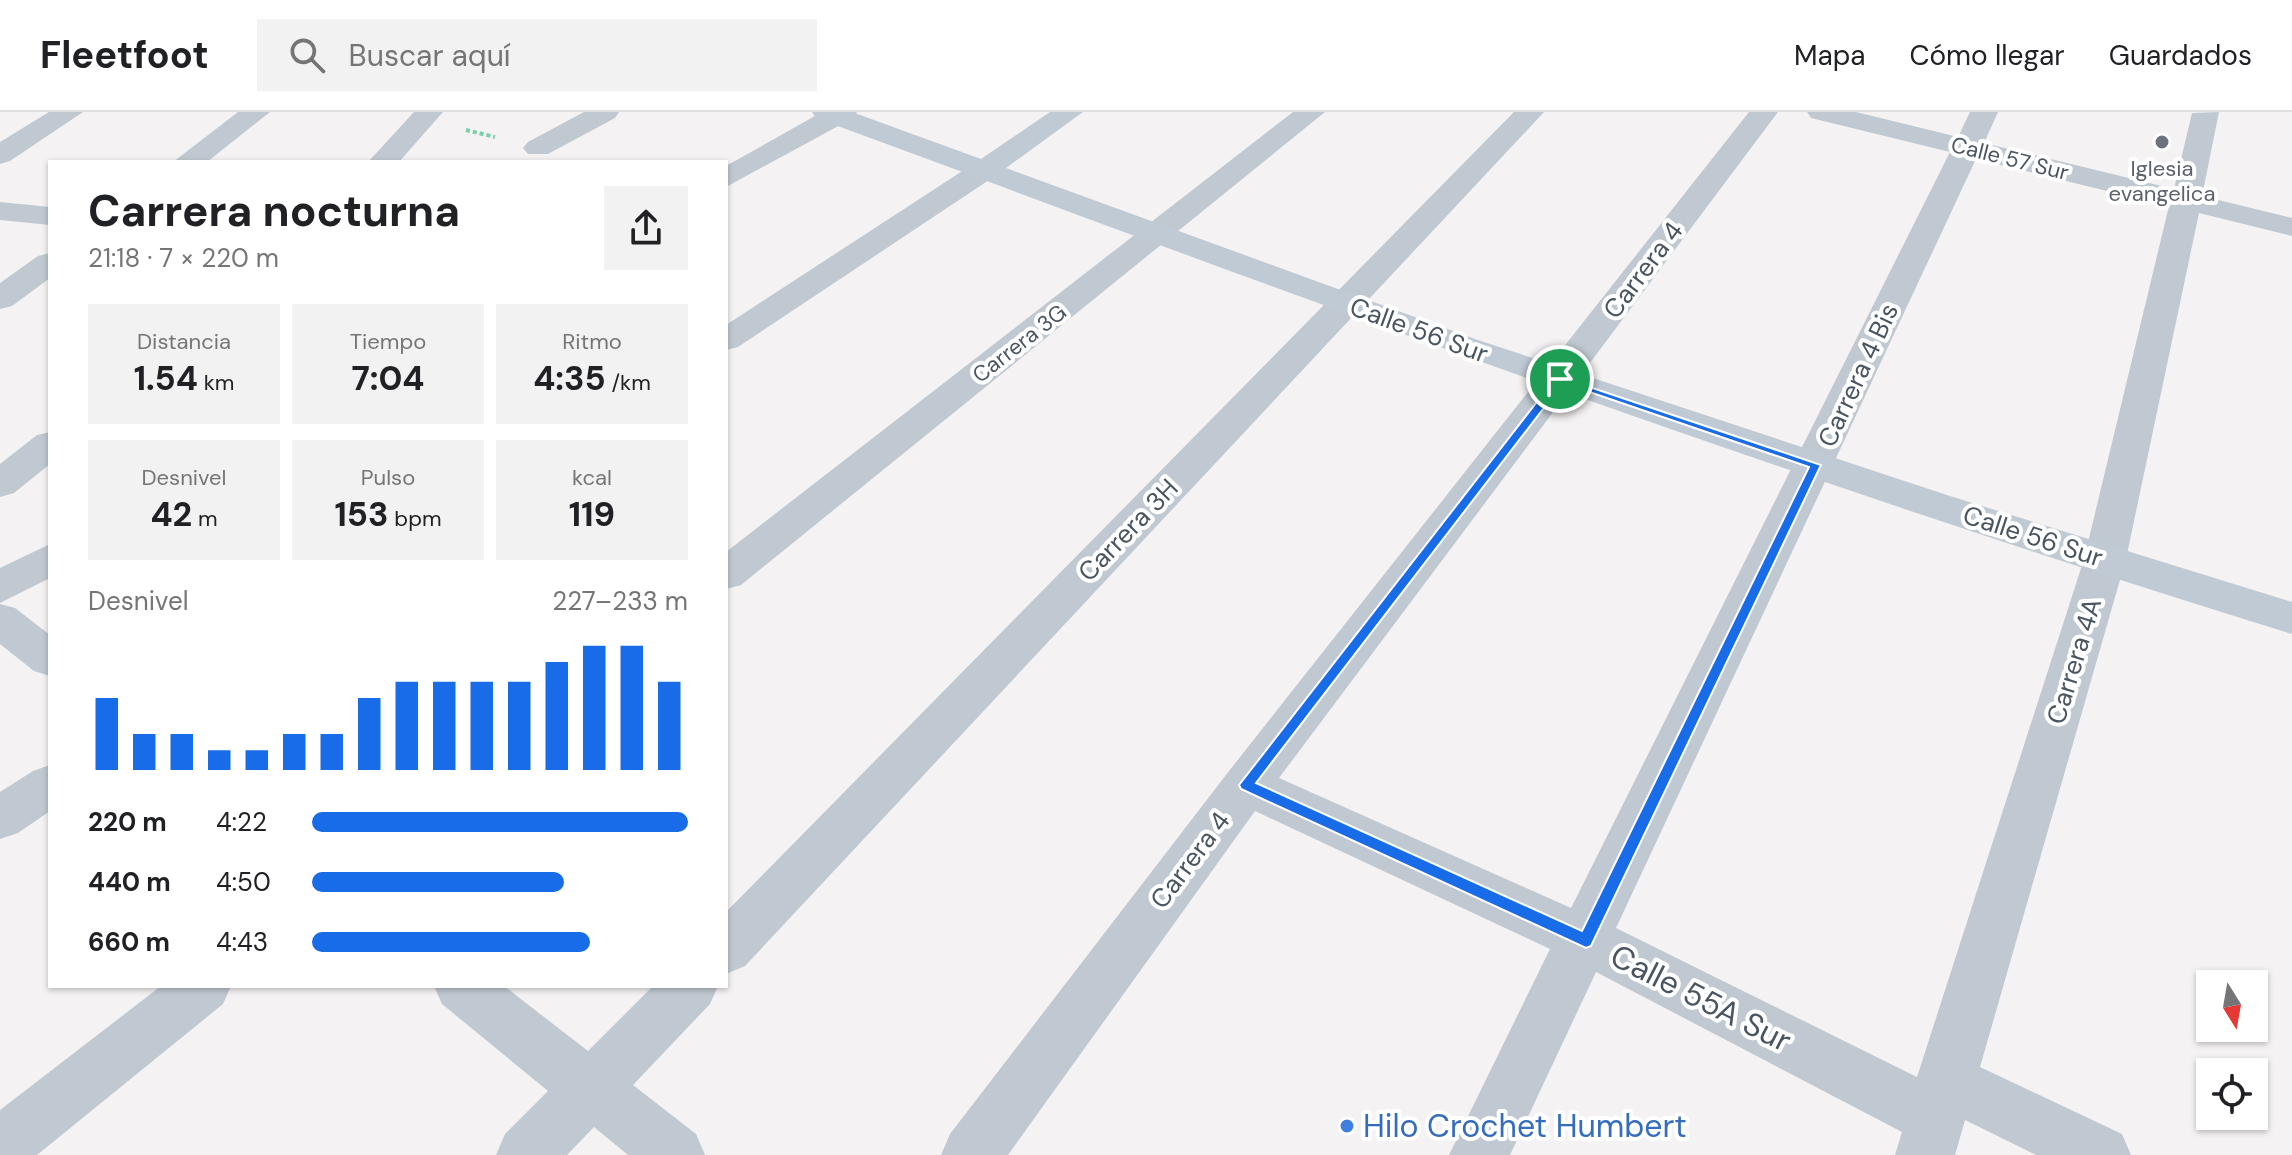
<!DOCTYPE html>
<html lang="es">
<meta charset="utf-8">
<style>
:root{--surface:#fff;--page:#f2f2f2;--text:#202124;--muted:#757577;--line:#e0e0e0;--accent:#196ce7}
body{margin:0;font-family:"DM Sans",sans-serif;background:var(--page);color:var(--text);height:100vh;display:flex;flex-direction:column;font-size:30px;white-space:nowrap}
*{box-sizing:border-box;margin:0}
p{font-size:26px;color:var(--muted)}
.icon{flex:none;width:44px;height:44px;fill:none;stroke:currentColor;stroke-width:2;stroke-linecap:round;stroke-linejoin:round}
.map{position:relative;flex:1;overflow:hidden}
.drawer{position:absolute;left:48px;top:48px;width:680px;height:828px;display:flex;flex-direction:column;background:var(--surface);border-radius:0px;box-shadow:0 2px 6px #0004}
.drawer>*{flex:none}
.needle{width:52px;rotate:169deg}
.tools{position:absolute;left:2196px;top:858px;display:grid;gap:16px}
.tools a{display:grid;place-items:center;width:72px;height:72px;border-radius:0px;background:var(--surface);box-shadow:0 2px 6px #0004;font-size:40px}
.pin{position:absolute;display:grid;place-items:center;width:68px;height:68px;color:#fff;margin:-34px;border:4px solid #fff;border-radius:50%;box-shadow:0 2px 8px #0007}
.round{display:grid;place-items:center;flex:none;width:84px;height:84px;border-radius:0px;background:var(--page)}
.summary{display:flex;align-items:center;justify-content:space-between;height:136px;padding:0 40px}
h1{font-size:44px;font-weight:700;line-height:60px}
.metrics{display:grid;grid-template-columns:repeat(3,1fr);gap:12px;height:136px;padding:8px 40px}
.metrics div{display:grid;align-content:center;border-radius:0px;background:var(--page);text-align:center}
.metrics b{font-size:34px;font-weight:700}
.metrics small{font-size:22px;font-weight:400}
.metrics p{font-size:22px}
.chart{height:224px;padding:16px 40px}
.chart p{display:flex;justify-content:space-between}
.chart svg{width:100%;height:144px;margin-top:8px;stroke:var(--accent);stroke-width:6}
ul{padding:0 40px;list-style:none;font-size:26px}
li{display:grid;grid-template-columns:128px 96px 1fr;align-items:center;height:60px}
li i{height:20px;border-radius:10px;background:var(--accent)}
header{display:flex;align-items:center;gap:48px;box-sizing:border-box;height:112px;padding:0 40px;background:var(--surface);border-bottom:2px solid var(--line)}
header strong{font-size:38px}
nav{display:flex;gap:44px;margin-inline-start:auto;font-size:28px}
.search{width:560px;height:72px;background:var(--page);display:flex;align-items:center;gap:20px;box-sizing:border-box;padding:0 28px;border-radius:0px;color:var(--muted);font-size:30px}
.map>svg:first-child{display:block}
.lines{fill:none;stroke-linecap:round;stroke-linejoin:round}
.path{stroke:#79cfa8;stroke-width:4;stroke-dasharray:4 3;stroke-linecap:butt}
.street{fill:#c0c9d1;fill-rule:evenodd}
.secondary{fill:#c0cad5;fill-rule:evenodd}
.route{fill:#196ce7;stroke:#fff;stroke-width:2;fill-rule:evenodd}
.worship-dot{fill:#6b7280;stroke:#fff;stroke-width:3}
.shop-dot{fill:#3f7fe0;stroke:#fff;stroke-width:3}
.labels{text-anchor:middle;stroke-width:8;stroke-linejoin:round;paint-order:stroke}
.far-street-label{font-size:22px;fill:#495560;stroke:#fff}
.far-worship-label{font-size:22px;fill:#5b616d;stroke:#fff}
.street-label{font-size:26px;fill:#495560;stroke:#fff}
.near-street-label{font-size:32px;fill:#495560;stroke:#fff}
.near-shop-label{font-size:32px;fill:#366cbe;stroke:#fff;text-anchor:start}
</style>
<header>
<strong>Fleetfoot</strong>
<div class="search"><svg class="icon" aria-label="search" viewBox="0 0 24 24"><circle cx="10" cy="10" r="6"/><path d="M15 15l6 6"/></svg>Buscar aquí</div>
<nav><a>Mapa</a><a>Cómo llegar</a><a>Guardados</a></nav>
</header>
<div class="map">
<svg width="2292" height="1043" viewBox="0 0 2292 1043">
<rect width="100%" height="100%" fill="#f4f2f2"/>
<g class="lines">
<!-- path -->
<path class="path" d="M 466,18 L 495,25"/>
<!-- street -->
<path class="street" d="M 49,0 L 83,0 L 10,49 L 0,52 L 0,30 Z
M 238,0 L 270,0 L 207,50 L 173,50 Z
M 414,0 L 443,0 L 399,50 L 368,50 Z
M 584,0 L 619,0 L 615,6 L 548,42 L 528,42 L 523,36 L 528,30 Z
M 822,0 L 857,0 L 853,6 L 726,75 L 726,54 Z
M 1293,0 L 1325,0 L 741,473 L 726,477 L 726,440 Z
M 1514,0 L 1544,0 L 745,854 L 726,862 L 726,800 Z
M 1749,0 L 1778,0 L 1279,666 L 1571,796 L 1950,40 L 1811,6 L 1807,0 L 1856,0 L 1958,25 L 1970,0 L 1998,0 L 1984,31 L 2174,77 L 2192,1 L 2219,0 L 2202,84 L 2292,106 L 2292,124 L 2199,101 L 2126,447 L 1980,955 L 2122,1022 L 2131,1043 L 2036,1043 L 1965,1008 L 1955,1043 L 1895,1043 L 1902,1020 L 1596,860 L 1510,1043 L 1449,1043 L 1550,837 L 1255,699 L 1008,1043 L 941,1043 L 950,1022 L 1229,659 ZM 1976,47 L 2169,94 L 2084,447 L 1917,965 L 1616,816 Z
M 981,51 L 992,54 L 996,60 L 992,66 L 738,235 L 726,238 L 726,213 L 970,54 Z
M 0,90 L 50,95 L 50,113 L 0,108 Z
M 50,141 L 50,166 L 12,194 L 0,197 L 0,171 L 38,144 Z
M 50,320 L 50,352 L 14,381 L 0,385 L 0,352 L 37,323 Z
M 50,432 L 50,466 L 0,491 L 0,456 Z
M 0,492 L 15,496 L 50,523 L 50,564 L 34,559 L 0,532 Z
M 50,653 L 50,699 L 18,721 L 0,727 L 0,680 L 33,659 Z
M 161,874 L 231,874 L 223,892 L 37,1043 L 0,1043 L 0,998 Z
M 434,874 L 504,874 L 588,939 L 653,874 L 718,874 L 710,892 L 633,973 L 696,1022 L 705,1043 L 628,1043 L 594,1015 L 567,1043 L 496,1043 L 505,1022 L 548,979 L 442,892 Z"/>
<!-- secondary -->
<path class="secondary" d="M 812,0 L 852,0 L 981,47 L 1050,0 L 1083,0 L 1006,56 L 1475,227 L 1950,384 L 2292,490 L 2292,522 C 1851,386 1417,229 984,68 L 970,66 L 968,62 L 816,6 Z"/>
</g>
<!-- route -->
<path class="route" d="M 1557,264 L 1821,353 L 1591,834 L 1586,836 L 1241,677 L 1239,673 ZM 1563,271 L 1809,355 L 1582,819 L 1256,671 Z"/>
<!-- markers -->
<circle class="worship-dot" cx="2162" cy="30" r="8"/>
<circle class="shop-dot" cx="1347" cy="1014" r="8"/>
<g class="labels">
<!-- far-street labels -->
<g class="far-street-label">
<text transform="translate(2010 46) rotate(14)" y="8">Calle 57 Sur</text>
<text transform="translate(1019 231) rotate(-38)" y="8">Carrera 3G</text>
</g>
<!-- far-worship labels -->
<g class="far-worship-label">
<text x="2162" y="64">Iglesia<tspan x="2162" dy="25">evangelica</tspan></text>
</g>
<!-- street labels -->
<g class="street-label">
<text transform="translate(1643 158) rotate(-53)" y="9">Carrera 4</text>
<text transform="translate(1419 218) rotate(20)" y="9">Calle 56 Sur</text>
<text transform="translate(1858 263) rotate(-65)" y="9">Carrera 4 Bis</text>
<text transform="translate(1128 418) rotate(-46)" y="9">Carrera 3H</text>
<text transform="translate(2033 424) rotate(18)" y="9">Calle 56 Sur</text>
<text transform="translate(2074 549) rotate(-73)" y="9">Carrera 4A</text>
<text transform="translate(1190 748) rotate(-53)" y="9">Carrera 4</text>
</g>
<!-- near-street labels -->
<g class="near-street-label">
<text transform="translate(1701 886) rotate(27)" y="11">Calle 55A Sur</text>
</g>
<!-- near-shop labels -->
<g class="near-shop-label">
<text x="1363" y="1025">Hilo Crochet Humbert</text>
</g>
</g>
</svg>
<div class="tools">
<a><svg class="needle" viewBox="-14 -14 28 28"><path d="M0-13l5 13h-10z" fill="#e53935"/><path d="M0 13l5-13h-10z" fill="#757577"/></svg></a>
<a><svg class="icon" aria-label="locate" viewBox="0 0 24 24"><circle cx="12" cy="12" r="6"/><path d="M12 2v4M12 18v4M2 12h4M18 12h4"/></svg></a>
</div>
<div class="pin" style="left:1560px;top:267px;background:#1e9e55"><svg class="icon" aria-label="arrive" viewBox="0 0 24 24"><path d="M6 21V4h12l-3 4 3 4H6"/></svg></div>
<section class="drawer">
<div class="summary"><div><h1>Carrera nocturna</h1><p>21:18 · 7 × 220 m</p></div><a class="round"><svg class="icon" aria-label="share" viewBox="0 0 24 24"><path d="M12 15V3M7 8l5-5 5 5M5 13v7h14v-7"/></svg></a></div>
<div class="metrics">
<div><p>Distancia</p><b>1.54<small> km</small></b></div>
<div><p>Tiempo</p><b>7:04</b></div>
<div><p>Ritmo</p><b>4:35<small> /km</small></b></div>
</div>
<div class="metrics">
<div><p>Desnivel</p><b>42<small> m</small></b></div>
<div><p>Pulso</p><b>153<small> bpm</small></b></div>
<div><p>kcal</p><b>119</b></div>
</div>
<div class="chart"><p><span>Desnivel</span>227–233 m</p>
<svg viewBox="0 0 160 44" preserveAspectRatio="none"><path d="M5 44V22M15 44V33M25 44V33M35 44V38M45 44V38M55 44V33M65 44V33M75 44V22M85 44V17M95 44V17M105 44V17M115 44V17M125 44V11M135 44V6M145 44V6M155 44V17"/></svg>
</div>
<ul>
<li><b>220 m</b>4:22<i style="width:100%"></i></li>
<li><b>440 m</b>4:50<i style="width:67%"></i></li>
<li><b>660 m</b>4:43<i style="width:74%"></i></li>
</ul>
</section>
</div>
